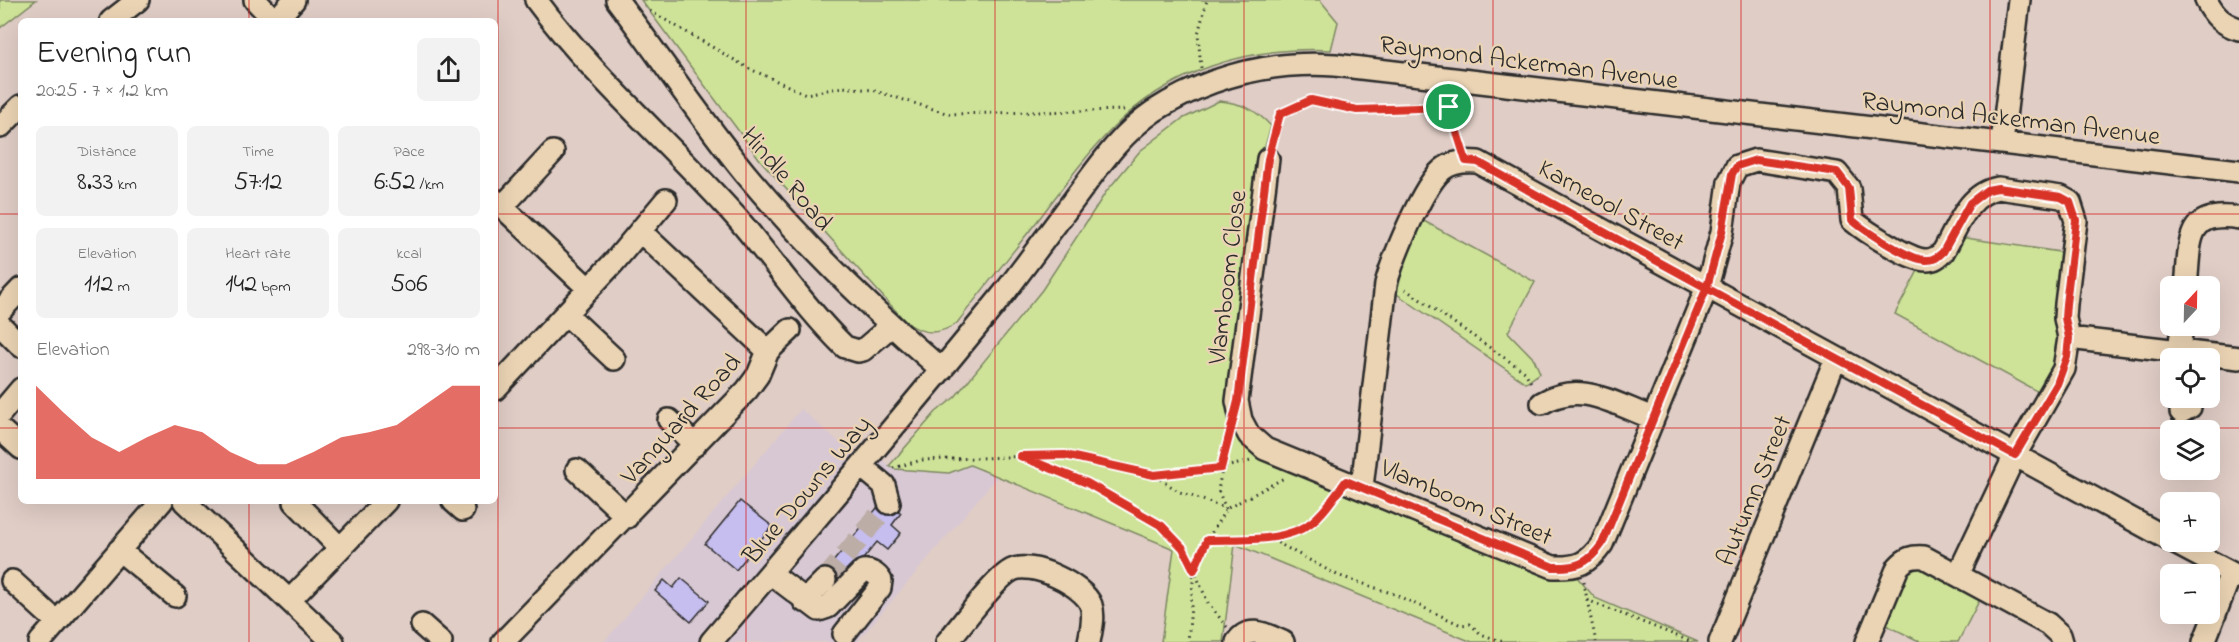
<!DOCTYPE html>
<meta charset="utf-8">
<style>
:root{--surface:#fff;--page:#f2f2f2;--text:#222;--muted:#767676;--accent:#d93025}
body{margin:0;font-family:"Indie Flower",sans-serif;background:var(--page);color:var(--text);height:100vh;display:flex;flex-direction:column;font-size:22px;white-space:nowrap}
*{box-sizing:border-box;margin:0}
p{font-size:20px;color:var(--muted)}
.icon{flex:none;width:33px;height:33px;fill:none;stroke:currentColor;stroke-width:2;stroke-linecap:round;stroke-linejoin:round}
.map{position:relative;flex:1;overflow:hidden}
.details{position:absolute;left:18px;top:18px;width:480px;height:486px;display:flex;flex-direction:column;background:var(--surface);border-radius:9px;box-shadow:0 6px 24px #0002}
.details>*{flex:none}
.needle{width:39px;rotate:22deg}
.tools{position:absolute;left:2160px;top:276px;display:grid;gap:12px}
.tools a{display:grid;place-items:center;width:60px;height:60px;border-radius:9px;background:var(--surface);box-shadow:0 6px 24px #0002;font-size:30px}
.pin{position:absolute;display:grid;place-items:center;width:51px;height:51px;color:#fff;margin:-26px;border:3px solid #fff;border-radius:50%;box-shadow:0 2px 6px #0007}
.round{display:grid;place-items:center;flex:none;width:63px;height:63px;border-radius:9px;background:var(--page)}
.headline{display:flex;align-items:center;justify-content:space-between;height:102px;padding:0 18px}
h1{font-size:33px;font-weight:600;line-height:45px}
.figures{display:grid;grid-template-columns:repeat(3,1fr);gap:9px;height:102px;padding:6px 18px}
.figures div{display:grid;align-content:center;border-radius:9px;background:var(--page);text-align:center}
.figures b{font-size:26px;font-weight:600}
.figures small{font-size:16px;font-weight:400}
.figures p{font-size:16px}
.chart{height:168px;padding:12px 18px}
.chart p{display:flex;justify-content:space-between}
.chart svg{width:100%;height:108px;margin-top:6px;fill:var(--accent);opacity:.7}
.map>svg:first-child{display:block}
.built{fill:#d8c8d3}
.green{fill:#cee398;stroke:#7c8762;stroke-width:1.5}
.building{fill:#c7bef0;stroke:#2b2b2b;stroke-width:1.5}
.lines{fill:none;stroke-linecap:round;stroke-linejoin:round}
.minor-tunnel{stroke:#bcada7;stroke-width:21;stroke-dasharray:21 10;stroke-linecap:butt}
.minor-casing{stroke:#2b2b2b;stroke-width:26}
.path{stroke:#2b2b2b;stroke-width:3;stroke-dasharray:1.5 4.5;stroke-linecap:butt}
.minor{stroke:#ebd4b4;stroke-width:21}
.route-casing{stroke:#fff;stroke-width:12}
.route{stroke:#d93025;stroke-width:8}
.grid{fill:none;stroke:#d62828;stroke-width:1.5;stroke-opacity:0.55}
.labels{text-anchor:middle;stroke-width:4.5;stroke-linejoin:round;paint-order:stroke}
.street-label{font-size:26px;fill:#2b2b2b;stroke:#ebd4b4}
</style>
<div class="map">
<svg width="2239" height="642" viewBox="0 0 2239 642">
<rect width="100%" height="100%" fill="#e0cdc6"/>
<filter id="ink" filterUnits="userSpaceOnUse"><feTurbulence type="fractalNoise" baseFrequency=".0167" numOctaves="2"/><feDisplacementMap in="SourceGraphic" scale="12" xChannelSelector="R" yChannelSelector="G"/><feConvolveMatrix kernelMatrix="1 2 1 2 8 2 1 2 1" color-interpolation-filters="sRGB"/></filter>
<g filter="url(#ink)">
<!-- built -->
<path class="built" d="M 801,409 L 864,464 L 873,454 L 895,469 L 951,471 L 969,465 L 997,477 L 857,642 L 604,642 Z"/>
<!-- green -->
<path class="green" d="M 0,0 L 36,0 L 0,28 Z
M 641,0 L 1320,0 L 1338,22 L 1331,50 C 1249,46 1168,70 1111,130 C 1085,156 1064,186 1042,215 C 1014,251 985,286 957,323 C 940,335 922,335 905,321 L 761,161 Z
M 1219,101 C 1242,103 1255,109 1271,126 L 1261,160 L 1235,424 L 1558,576 L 1576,576 L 1595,598 L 1698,642 L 1472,642 L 1235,544 L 1223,642 L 1161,642 L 1174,549 L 970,465 L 949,473 L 895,469 L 889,466 L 936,412 L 955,397 L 1042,290 L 1106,192 L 1140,151 L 1182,119 Z
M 1422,220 L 1535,282 L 1508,332 L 1534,359 L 1540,373 L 1526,383 L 1394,292 L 1397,275 Z
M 1959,237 L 2066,253 L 2059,359 L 2042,394 L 1895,314 L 1920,267 Z
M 1919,564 L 1981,597 L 1958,642 L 1921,642 L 1882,623 L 1904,571 Z"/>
<!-- building -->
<path class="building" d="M 740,501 L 772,526 L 736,570 L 705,544 Z
M 877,508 L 886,515 L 899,511 L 901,513 L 892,525 L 901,533 L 887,550 L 877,542 L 864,558 L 854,562 L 837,579 L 834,571 L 828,568 Z
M 681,578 L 709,601 L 691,622 L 655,591 L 664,580 L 673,588 Z"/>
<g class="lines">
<!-- minor-tunnel -->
<path class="minor-tunnel" d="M 825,580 L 889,503"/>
<!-- minor casing -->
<g class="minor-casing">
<path id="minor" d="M 255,0 L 275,21
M 536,0 C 593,77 673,146 737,218 C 774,261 805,308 845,347 L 858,351 L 863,350 L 891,326
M 617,0 C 660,57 700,118 745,173 C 805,245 871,309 942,370
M 2206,0 C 2214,16 2222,24 2239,29
M 111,21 L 138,0
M 275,21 L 294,0
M 0,127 L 21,106
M 2002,143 L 2019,0
M 1268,159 L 1237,401 L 1241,420 L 1249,435 L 1265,449 L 1553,567 C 1577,568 1588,564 1602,544 L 1707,287 L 1722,232 L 1729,182 L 1737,166 L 1756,160 L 1837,173 L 1849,188 L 1852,220 C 1865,231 1911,261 1927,260 C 1934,260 1938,257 1943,252 C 1958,227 1967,194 1998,188 L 2061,197 L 2070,202 L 2076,221 L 2066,304 L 2065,318 L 2069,338 L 2064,369 L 2015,455 L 1958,575
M 495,200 L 589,289
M 502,207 L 553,152
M 641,232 L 768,351
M 2186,286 C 2191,244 2183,209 2239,218
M 0,311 L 21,289
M 566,314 L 614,359
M 0,325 L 21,346
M 2069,338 L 2239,358
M 2179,351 L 2182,326
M 495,389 L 615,261 L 666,200
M 1542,403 C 1581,380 1614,404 1653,418
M 2181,412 L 2190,407 L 2191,398
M 0,414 L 21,389
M 669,420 L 695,445
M 0,429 L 21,448
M 861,466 L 884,485 L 889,503
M 577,470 L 627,517
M 1362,487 L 1386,284 C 1393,258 1422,187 1442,170 C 1452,161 1466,161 1478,162 L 2170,540
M 184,501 L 333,642
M 453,501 L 463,510
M 295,502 L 340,548
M 2173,542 L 2239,577
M 119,550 L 175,596
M 770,573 L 819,610 L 828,607 L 863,571 C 870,570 877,574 881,581 L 880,588 L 844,634
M 12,581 L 57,622
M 290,600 L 386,501
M 804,601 L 825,580
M 422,625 L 441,642
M 40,642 L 162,501
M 503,642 L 747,390 L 758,375 L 768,351 L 790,330
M 711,642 C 810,526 909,411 1005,292 C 1028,262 1050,232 1073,201 C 1097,169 1120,134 1154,111 C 1209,76 1270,61 1335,65 L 2239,171
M 947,642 C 961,626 995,578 1012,570 C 1031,560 1084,585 1091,605 C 1095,617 1091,630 1089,642
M 1237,642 C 1249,624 1267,635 1283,642
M 1720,642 L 1836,358
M 1867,642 L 1898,567 C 1906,558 1912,556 1924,557 L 2048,624 L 2060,635 L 2062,642
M 2204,642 L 2231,573"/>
</g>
<!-- path -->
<path class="path" d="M 650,11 L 750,69 L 806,94 L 843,87 L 872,90 L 949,114 L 1125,110
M 1201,68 L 1198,34 L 1207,0
M 1450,97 L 1449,107 L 1461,142
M 1272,143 L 1280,114 L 1311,100 L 1357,109 L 1449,107
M 1405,289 L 1525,372 L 1533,386
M 1023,457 L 1087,483 L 1162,526 L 1183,548 L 1194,570 L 1188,642
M 893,468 L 922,460 L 1065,455 L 1154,475 L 1221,468 L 1251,461
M 1155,476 L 1180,492 L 1225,508
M 1226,509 L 1218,490 L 1228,438
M 1269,537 C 1301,529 1312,526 1333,498
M 1207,540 L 1267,537 L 1337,575 L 1394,594 L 1461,625 L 1470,624 L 1481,634 L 1503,642
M 1584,582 L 1587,600 L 1692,642
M 1587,600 L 1596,642
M 1227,627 L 1208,603 L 1194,570 L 1207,540 L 1226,509 L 1286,477"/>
<!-- minor -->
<use href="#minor" class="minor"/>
</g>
</g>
<g class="lines" filter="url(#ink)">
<!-- route casing -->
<g class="route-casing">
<path id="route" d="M 1449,107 L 1357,110 L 1311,100 L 1280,114 L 1268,159 L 1238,401 L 1221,468 L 1154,475 L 1065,455 L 1020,456 L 1087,483 L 1162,526 L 1183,548 L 1194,570 L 1207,540 C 1237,539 1273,542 1301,529 C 1320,520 1334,497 1346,481 L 1553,567 C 1576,568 1588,564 1602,544 L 1707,287 L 1722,232 L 1732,174 L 1737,166 L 1756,160 L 1837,172 L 1849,188 L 1852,220 C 1865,231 1911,261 1927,260 C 1934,260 1938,257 1943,252 L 1970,203 L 1987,190 L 1998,188 L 2061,197 L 2070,202 L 2076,220 L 2066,304 L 2065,318 L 2069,338 L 2067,357 L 2057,384 L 2015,455 C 1836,358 1656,262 1478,162 L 1466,161 L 1449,107"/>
</g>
<!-- route -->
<use href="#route" class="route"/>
</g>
<!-- grid -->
<path class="grid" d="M 249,0 L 249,21M 498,0 L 498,642M 746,0 L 746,642M 995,0 L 995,642M 1244,0 L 1244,642M 1493,0 L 1493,642M 1741,0 L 1741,642M 1990,0 L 1990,642M 0,214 L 21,214M 495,214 L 2239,214M 0,428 L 21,428M 495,428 L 2239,428M 249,501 L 249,642"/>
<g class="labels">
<!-- street labels -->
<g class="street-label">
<text transform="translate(1529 61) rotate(7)" y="9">Raymond Ackerman Avenue</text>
<text transform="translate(2011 117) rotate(7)" y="9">Raymond Ackerman Avenue</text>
<text transform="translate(788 178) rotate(50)" y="9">Hindle Road</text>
<text transform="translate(1612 204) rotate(29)" y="9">Karneool Street</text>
<text transform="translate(1226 277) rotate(-83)" y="9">Vlamboom Close</text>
<text transform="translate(680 418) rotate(-48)" y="9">Vanguard Road</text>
<text transform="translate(806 489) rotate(-50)" y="9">Blue Downs Way</text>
<text transform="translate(1753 490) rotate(-68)" y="9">Autumn Street</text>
<text transform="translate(1467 501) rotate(23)" y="9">Vlamboom Street</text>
</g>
</g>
</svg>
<div class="tools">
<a><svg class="needle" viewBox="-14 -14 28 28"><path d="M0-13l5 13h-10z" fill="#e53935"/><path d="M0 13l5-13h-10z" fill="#767676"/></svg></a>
<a><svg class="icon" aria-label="locate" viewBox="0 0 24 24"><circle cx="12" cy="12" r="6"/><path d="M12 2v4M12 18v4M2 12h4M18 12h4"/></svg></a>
<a><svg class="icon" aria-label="layers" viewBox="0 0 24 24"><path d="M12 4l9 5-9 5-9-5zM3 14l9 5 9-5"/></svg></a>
<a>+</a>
<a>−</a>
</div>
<div class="pin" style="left:1449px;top:107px;background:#1e9e55"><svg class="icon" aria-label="arrive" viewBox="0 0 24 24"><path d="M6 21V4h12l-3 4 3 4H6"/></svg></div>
<section class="details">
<div class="headline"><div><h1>Evening run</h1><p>20:25 · 7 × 1.2 km</p></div><a class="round"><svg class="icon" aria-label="share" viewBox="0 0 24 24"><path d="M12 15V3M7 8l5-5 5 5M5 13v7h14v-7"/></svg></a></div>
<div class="figures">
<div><p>Distance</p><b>8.33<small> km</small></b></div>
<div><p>Time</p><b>57:12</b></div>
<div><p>Pace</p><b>6:52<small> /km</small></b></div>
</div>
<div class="figures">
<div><p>Elevation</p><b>112<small> m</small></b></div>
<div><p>Heart rate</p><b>142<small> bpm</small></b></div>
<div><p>kcal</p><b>506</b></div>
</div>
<div class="chart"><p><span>Elevation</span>298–310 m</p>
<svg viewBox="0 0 160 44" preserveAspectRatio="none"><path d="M0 44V6L10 17L20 27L30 33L40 27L50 22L60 25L70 33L80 38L90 38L100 33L110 27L120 25L130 22L140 14L150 6L160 6V44z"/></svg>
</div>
</section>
</div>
